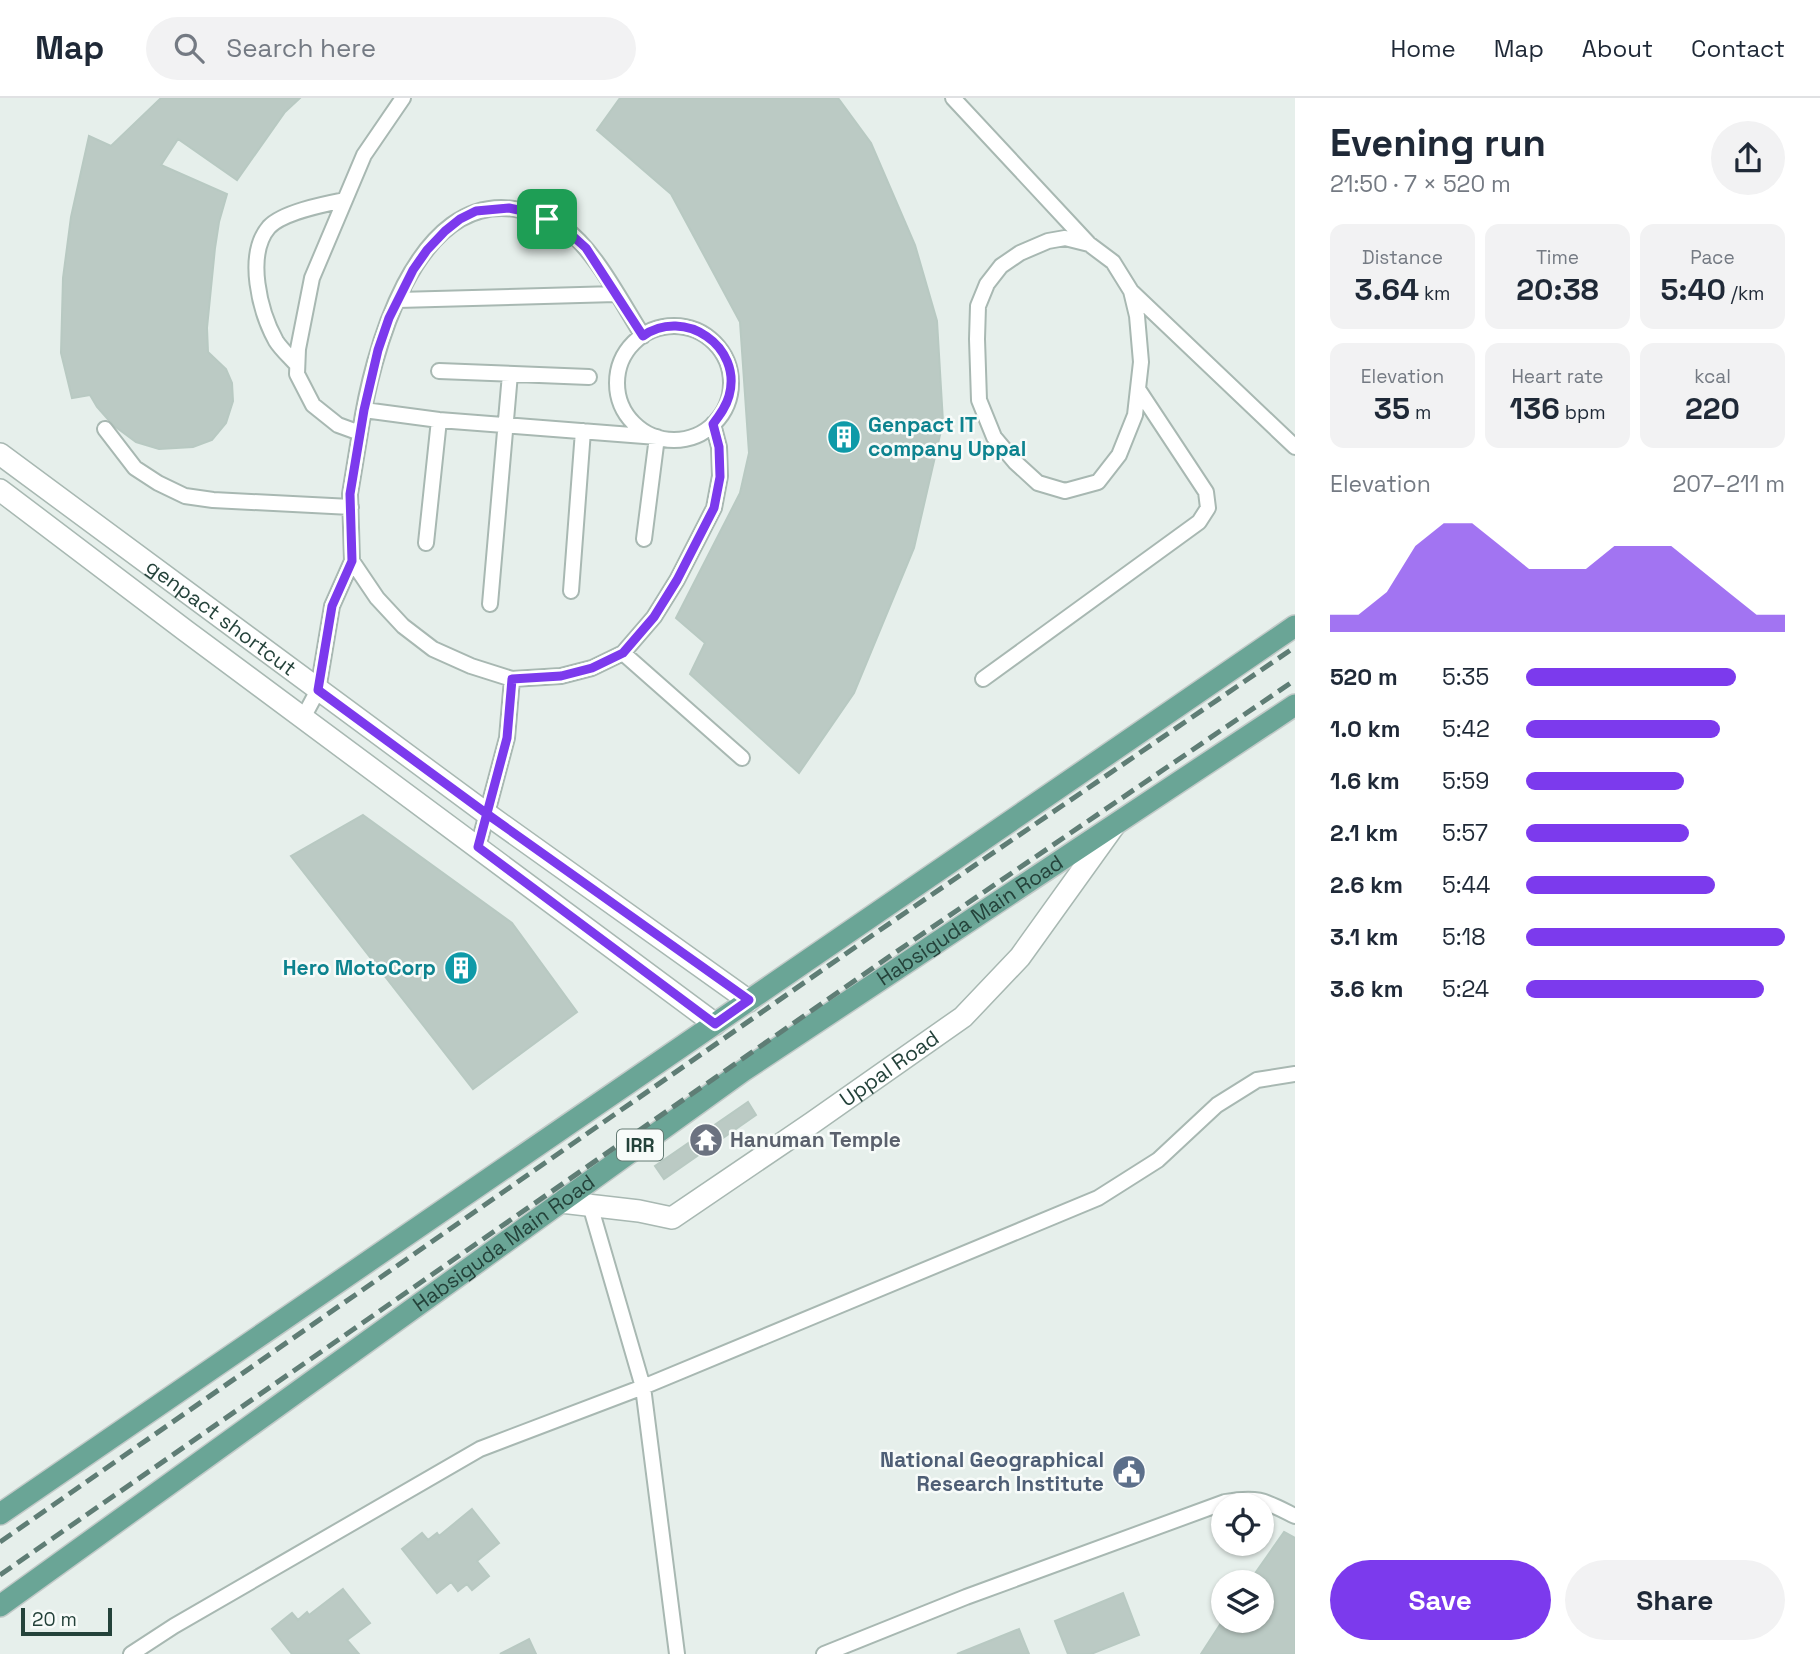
<!DOCTYPE html>
<meta charset="utf-8">
<style>
:root{--surface:#fff;--page:#f2f2f3;--text:#1f2937;--muted:#747a83;--line:#e0e1e3;--accent:#7c3aed}
body{margin:0;font-family:"Space Grotesk",sans-serif;background:var(--page);color:var(--text);height:100vh;display:flex;flex-direction:column;font-size:26px;white-space:nowrap}
*{box-sizing:border-box;margin:0}
p{font-size:23px;color:var(--muted)}
.icon{flex:none;width:38px;height:38px;fill:none;stroke:currentColor;stroke-width:2;stroke-linecap:round;stroke-linejoin:round}
.map{position:relative;flex:1;overflow:hidden}
.side{display:flex;flex-direction:column;background:var(--surface);width:525px}
.side>*{flex:none}
.buttons{position:absolute;left:1211px;top:1395px;display:grid;gap:14px}
.buttons a{display:grid;place-items:center;width:63px;height:63px;border-radius:50%;background:var(--surface);box-shadow:0 2px 5px #0004;font-size:35px}
.scale{position:absolute;left:21px;bottom:18px;width:91px;box-sizing:border-box;padding-left:7px;border:4px solid #24423a;border-top:0;font-size:19px;line-height:24px;white-space:nowrap;color:#24423a;-webkit-text-stroke:5px #f7fbf9;paint-order:stroke}
.pin{position:absolute;display:grid;place-items:center;width:60px;height:60px;color:#fff;margin:-30px;border-radius:14px;box-shadow:0 4px 10px #0006}
.round{display:grid;place-items:center;flex:none;width:74px;height:74px;border-radius:37px;background:var(--page)}
.overview{display:flex;align-items:center;justify-content:space-between;height:119px;padding:0 35px}
h1{font-size:38px;font-weight:800;line-height:52px}
.metrics{display:grid;grid-template-columns:repeat(3,1fr);gap:10px;height:119px;padding:7px 35px}
.metrics div{display:grid;align-content:center;border-radius:14px;background:var(--page);text-align:center}
.metrics b{font-size:30px;font-weight:800}
.metrics small{font-size:19px;font-weight:400}
.metrics p{font-size:19px}
.chart{height:196px;padding:14px 35px}
.chart p{display:flex;justify-content:space-between}
.chart svg{width:100%;height:126px;margin-top:7px;fill:var(--accent);opacity:.7}
.primary-button{display:flex;gap:14px;margin-top:auto;padding:14px 35px}
.primary-button a{flex:1;height:80px;border-radius:42px;background:var(--accent);color:#fff;font-size:28px;font-weight:800;line-height:80px;text-align:center}
.primary-button a+a{background:var(--page);color:var(--text)}
ul{padding:0 35px;list-style:none;font-size:23px}
li{display:grid;grid-template-columns:112px 84px 1fr;align-items:center;height:52px}
li i{height:18px;border-radius:9px;background:var(--accent)}
header{display:flex;align-items:center;gap:42px;box-sizing:border-box;height:98px;padding:0 35px;background:var(--surface);border-bottom:2px solid var(--line)}
header strong{font-size:33px}
nav{display:flex;gap:38px;margin-inline-start:auto;font-size:24px}
.search{width:490px;height:63px;background:var(--page);display:flex;align-items:center;gap:18px;box-sizing:border-box;padding:0 24px;border-radius:38px;color:var(--muted);font-size:26px}
main{display:flex;flex:1;min-height:0}
.map>svg:first-child{display:block}
.building{fill:#bbcac4;stroke:#b8c9c2;stroke-width:2}
.lines{fill:none;stroke-linecap:round;stroke-linejoin:round}
.service-casing{stroke:#a8b8b2;stroke-width:18}
.minor-casing{stroke:#a8b8b2;stroke-width:24}
.primary-casing{stroke:#c2cac8;stroke-width:24}
.service{stroke:#fff;stroke-width:14}
.minor{stroke:#fff;stroke-width:21}
.primary{stroke:#6aa596;stroke-width:21}
.rail{stroke:#5f7d75;stroke-width:5;stroke-dasharray:14 7;stroke-linecap:butt}
.route-casing{stroke:#fff;stroke-width:14}
.route{stroke:#7c3aed;stroke-width:9}
.labels{text-anchor:middle;stroke-width:5;stroke-linejoin:round;paint-order:stroke}
.shield{fill:#f7fbf9;stroke:#637a73;stroke-width:2}
.shield-label{font-size:19px;font-weight:bold;fill:#24423a}
.culture-label{font-size:21px;font-weight:bold;fill:#0d838f;stroke:#f7fbf9;text-anchor:start}
.street-label{font-size:21px;fill:#24423a;stroke:#f7fbf9}
.worship-label{font-size:21px;font-weight:bold;fill:#5b616d;stroke:#f7fbf9;text-anchor:start}
.service-label{font-size:21px;font-weight:bold;fill:#4e5e75;stroke:#f7fbf9;text-anchor:end}
</style>
<header>
<strong>Map</strong>
<div class="search"><svg class="icon" aria-label="search" viewBox="0 0 24 24"><circle cx="10" cy="10" r="6"/><path d="M15 15l6 6"/></svg>Search here</div>
<nav><a>Home</a><a>Map</a><a>About</a><a>Contact</a></nav>
</header>
<main>
<div class="map">
<svg width="1295" height="1556" viewBox="0 0 1295 1556">
<rect width="100%" height="100%" fill="#e6efeb"/>
<!-- building -->
<path class="building" d="M 161,0 L 300,0 L 285,14 L 237,82 L 178,41 L 161,67 L 227,96 L 219,124 L 215,150 L 207,230 L 208,254 L 226,271 L 232,285 L 233,303 L 226,325 L 212,342 L 193,349 L 159,351 L 136,344 L 113,327 L 97,309 L 90,297 L 72,300 L 61,255 L 63,180 L 71,119 L 89,38 L 111,48 Z
M 620,0 L 838,0 L 871,45 L 915,147 L 937,223 L 943,324 L 914,450 L 854,595 L 799,675 L 690,576 L 705,545 L 676,520 L 740,395 L 749,355 L 740,224 L 671,96 L 597,32 Z
M 363,717 L 512,825 L 577,914 L 473,991 L 291,758 Z
M 748,1004 L 756,1017 L 664,1081 L 655,1068 Z
M 472,1411 L 499,1445 L 477,1463 L 489,1478 L 472,1492 L 467,1486 L 458,1493 L 451,1484 L 437,1495 L 402,1451 L 422,1435 L 428,1442 L 437,1435 L 439,1438 Z
M 1284,1434 L 1295,1440 L 1295,1556 L 1201,1556 L 1223,1522 L 1262,1522 L 1262,1484 L 1249,1484 Z
M 343,1491 L 370,1525 L 347,1542 L 359,1556 L 292,1556 L 272,1531 L 292,1515 L 298,1522 L 307,1514 L 309,1517 Z
M 1123,1495 L 1139,1537 L 1091,1556 L 1068,1556 L 1055,1523 Z
M 1019,1531 L 1029,1556 L 957,1556 Z
M 529,1541 L 536,1556 L 500,1556 Z"/>
<g class="lines">
<!-- service casing -->
<g class="service-casing">
<path id="service" d="M 403,0 L 364,57 L 312,180 L 298,251 L 297,276 L 313,307 L 338,327 L 360,335 L 350,396 L 352,463 L 377,500 L 403,528 L 433,551 L 471,568 L 512,581 L 561,578 L 592,570 L 623,555 L 654,519 L 677,482 L 714,410 L 720,378 L 719,349 L 713,326
M 953,0 L 1088,145
M 1065,140 L 1089,146 L 1113,164 L 1131,193 L 1137,218 L 1141,264 L 1135,317 L 1119,357 L 1098,384 L 1065,393 L 1038,385 L 1015,364 L 994,339 L 979,302 L 977,241 L 978,208 L 987,186 L 1001,168 L 1020,155 L 1048,143 Z
M 1131,193 L 1295,349
M 398,202 L 616,196
M617 285a57 57 0 1 1 114 0a57 57 0 1 1-114 0Z
M 297,267 C 290,259 281,251 276,243 C 260,214 245,157 269,129 C 283,114 325,106 345,102
M 439,273 L 589,279
M 364,312 L 439,322 L 657,339 L 644,441
M 105,331 L 135,370 L 158,385 L 185,398 L 213,402 L 351,409
M 360,335 C 371,259 414,90 520,112 C 535,115 552,122 564,130 C 594,150 623,207 643,238
M 426,445 L 439,322
M 571,493 L 583,333
M 490,506 L 510,276
M 623,555 L 742,660
M 983,581 L 1199,424 L 1208,410 L 1206,394 L 1138,291
M 303,620 L 318,592 L 332,508 L 352,463
M 478,749 L 507,640 L 512,581
M 590,1107 L 643,1289 L 677,1556
M 131,1556 L 174,1528 L 480,1351 L 643,1289 L 1098,1100 L 1158,1062 L 1217,1007 L 1257,982 L 1295,976
M 824,1556 L 966,1499 L 1225,1404 C 1259,1398 1265,1403 1295,1418"/>
</g>
<!-- minor casing -->
<g class="minor-casing">
<g id="minor">
<path id="s1" d="M 0,356 L 487,716 L 749,903"/>
<path d="M 0,392 L 186,533 L 715,926"/>
<path id="s2" d="M 561,1104 L 639,1113 L 672,1120 L 812,1025 L 963,919 L 1020,859 L 1114,728"/>
</g>
</g>
<!-- primary casing -->
<g class="primary-casing">
<g id="primary">
<path d="M 0,1416 L 1295,528"/>
<path id="s3" d="M 0,1508 L 743,973 L 1295,607"/>
</g>
</g>
<!-- service -->
<use href="#service" class="service"/>
<!-- minor -->
<use href="#minor" class="minor"/>
<!-- primary -->
<use href="#primary" class="primary"/>
<!-- rail -->
<path class="rail" d="M 0,1444 L 877,834 L 1295,549
M 0,1477 L 893,856 L 1295,582"/>
</g>
<g class="lines">
<!-- route casing -->
<g class="route-casing">
<path id="route" d="M 547,121 L 528,114 L 509,110 L 476,113 L 460,121 L 445,133 L 427,152 L 413,172 L 389,220 L 378,252 L 364,312 L 350,396 L 352,463 L 332,508 L 318,592 L 487,716 L 749,902 L 715,926 L 478,749 L 507,640 L 512,581 L 561,578 L 592,570 L 623,555 L 654,519 L 677,482 L 714,410 L 720,379 L 719,349 L 713,326 C 720,317 726,309 729,298 C 743,248 684,209 643,238 L 586,150 L 565,131 L 547,121"/>
</g>
<!-- route -->
<use href="#route" class="route"/>
</g>
<!-- icons -->
<defs>
<g id="building-disc" transform="scale(1.75)"><circle r="9.5" fill="#0f9aa8" stroke="#f7fbf9"/><path d="M-4-6H4V6H1V3H-1V6H-4ZM-2.5-4.3h1.7v1.8h-1.7ZM.8-4.3h1.7v1.8H.8ZM-2.5-1h1.7V.8h-1.7ZM.8-1h1.7V.8H.8Z" fill="#fff"/></g>
<g id="temple-disc" transform="scale(1.75)"><circle r="9.5" fill="#6b7280" stroke="#f7fbf9"/><path d="M0-6L5-2H3V0L6.5 2.5H4V6H1.5V3h-3V6H-4V2.5H-6.5L-3 0V-2H-5Z" fill="#fff"/></g>
<g id="civic-disc" transform="scale(1.75)"><circle r="9.5" fill="#5c6f8a" stroke="#f7fbf9"/><path d="M-.6-6.5H3V-4.5H.6V-3L4-1V1h2V6H-6V1h2V-1L-.6-3ZM-1.2 2.5V6h2.4V2.5Z" fill="#fff"/></g>
</defs>
<g fill-rule="evenodd">
<use href="#building-disc" x="844" y="339"/>
<use href="#building-disc" x="461" y="870"/>
<use href="#temple-disc" x="706" y="1042"/>
<use href="#civic-disc" x="1129" y="1374"/>
</g>
<g class="labels">
<!-- shield labels -->
<rect class="shield" x="617" y="1031.5" width="46" height="31" rx="5"/>
<g class="shield-label">
<text x="640" y="1054">IRR</text>
</g>
<!-- culture labels -->
<g class="culture-label">
<text x="868" y="334">Genpact IT<tspan x="868" dy="24">company Uppal</tspan></text>
<text x="436" y="877" text-anchor="end">Hero MotoCorp</text>
</g>
<!-- street labels -->
<g class="street-label">
<text dy="7" stroke="none"><textPath href="#s1" startOffset="275">genpact shortcut</textPath></text>
<text dy="7" stroke="none"><textPath href="#s3" startOffset="1188">Habsiguda Main Road</textPath></text>
<text dy="7" stroke="none"><textPath href="#s2" startOffset="376">Uppal Road</textPath></text>
<text dy="7" stroke="none"><textPath href="#s3" startOffset="621">Habsiguda Main Road</textPath></text>
</g>
<!-- worship labels -->
<g class="worship-label">
<text x="730" y="1049">Hanuman Temple</text>
</g>
<!-- service labels -->
<g class="service-label">
<text x="1104" y="1369">National Geographical<tspan x="1104" dy="24">Research Institute</tspan></text>
</g>
</g>
</svg>
<div class="buttons">
<a><svg class="icon" aria-label="locate" viewBox="0 0 24 24"><circle cx="12" cy="12" r="6"/><path d="M12 2v4M12 18v4M2 12h4M18 12h4"/></svg></a>
<a><svg class="icon" aria-label="layers" viewBox="0 0 24 24"><path d="M12 4l9 5-9 5-9-5zM3 14l9 5 9-5"/></svg></a>
</div>
<div class="scale">20 m</div>
<div class="pin" style="left:547px;top:121px;background:#1e9e55"><svg class="icon" aria-label="arrive" viewBox="0 0 24 24"><path d="M6 21V4h12l-3 4 3 4H6"/></svg></div>
</div>
<section class="side">
<div class="overview"><div><h1>Evening run</h1><p>21:50 · 7 × 520 m</p></div><a class="round"><svg class="icon" aria-label="share" viewBox="0 0 24 24"><path d="M12 15V3M7 8l5-5 5 5M5 13v7h14v-7"/></svg></a></div>
<div class="metrics">
<div><p>Distance</p><b>3.64<small> km</small></b></div>
<div><p>Time</p><b>20:38</b></div>
<div><p>Pace</p><b>5:40<small> /km</small></b></div>
</div>
<div class="metrics">
<div><p>Elevation</p><b>35<small> m</small></b></div>
<div><p>Heart rate</p><b>136<small> bpm</small></b></div>
<div><p>kcal</p><b>220</b></div>
</div>
<div class="chart"><p><span>Elevation</span>207–211 m</p>
<svg viewBox="0 0 160 44" preserveAspectRatio="none"><path d="M0 44V38L10 38L20 30L30 14L40 6L50 6L60 14L70 22L80 22L90 22L100 14L110 14L120 14L130 22L140 30L150 38L160 38V44z"/></svg>
</div>
<ul>
<li><b>520 m</b>5:35<i style="width:81%"></i></li>
<li><b>1.0 km</b>5:42<i style="width:75%"></i></li>
<li><b>1.6 km</b>5:59<i style="width:61%"></i></li>
<li><b>2.1 km</b>5:57<i style="width:63%"></i></li>
<li><b>2.6 km</b>5:44<i style="width:73%"></i></li>
<li><b>3.1 km</b>5:18<i style="width:100%"></i></li>
<li><b>3.6 km</b>5:24<i style="width:92%"></i></li>
</ul>
<div class="primary-button"><a>Save</a><a>Share</a></div>
</section>
</main>
